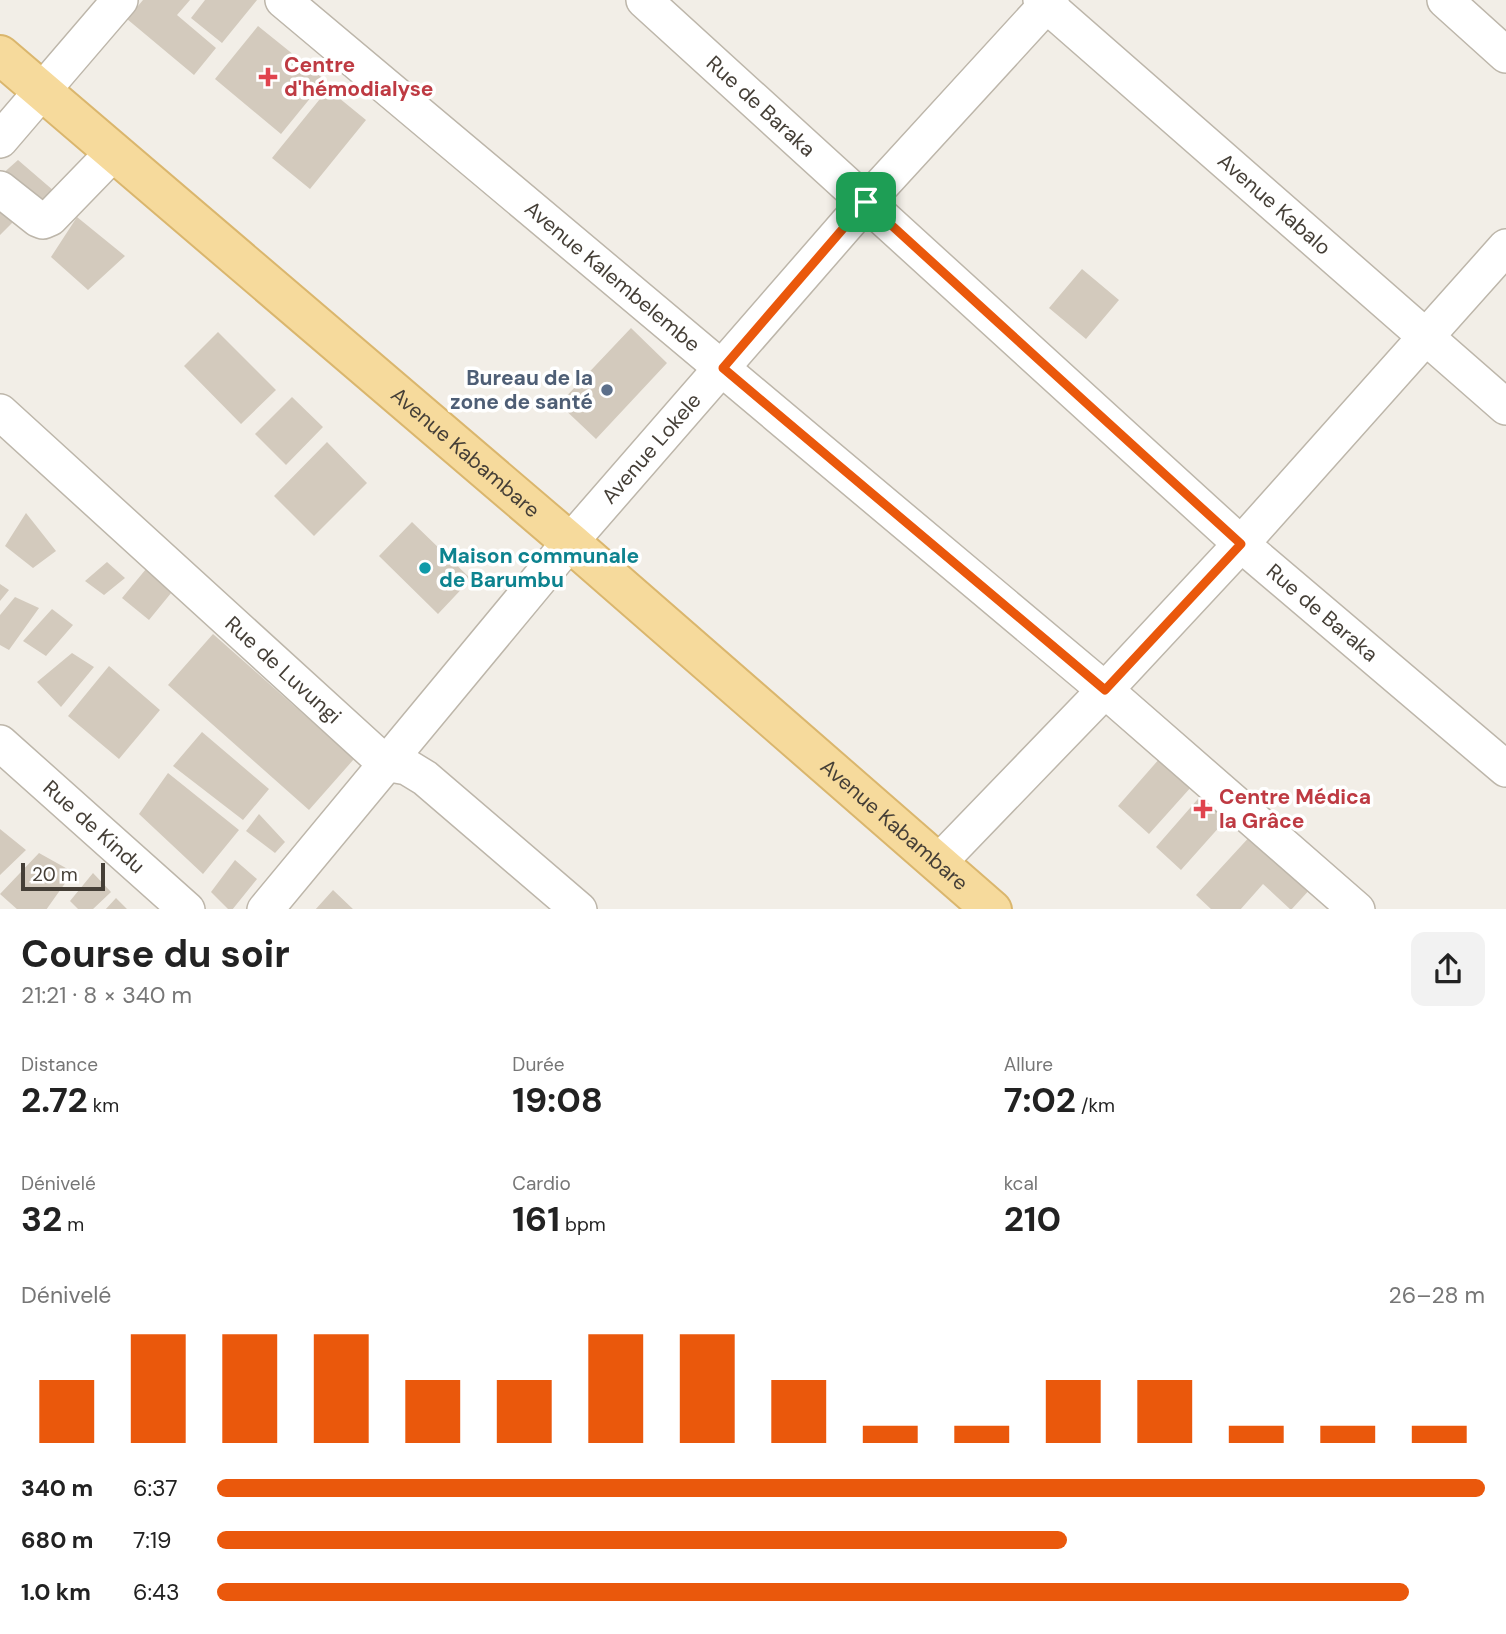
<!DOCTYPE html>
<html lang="fr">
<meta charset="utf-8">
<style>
:root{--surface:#fff;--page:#f2f2f2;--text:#222;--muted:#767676;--accent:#ea580c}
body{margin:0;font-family:"DM Sans",sans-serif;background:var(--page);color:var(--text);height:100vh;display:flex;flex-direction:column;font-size:26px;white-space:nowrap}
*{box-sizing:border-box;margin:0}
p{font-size:23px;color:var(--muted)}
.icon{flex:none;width:38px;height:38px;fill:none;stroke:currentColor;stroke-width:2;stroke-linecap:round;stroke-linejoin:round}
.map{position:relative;height:909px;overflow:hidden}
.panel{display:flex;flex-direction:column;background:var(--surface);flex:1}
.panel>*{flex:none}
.scale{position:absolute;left:21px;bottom:18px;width:84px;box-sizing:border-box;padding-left:7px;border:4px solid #453f37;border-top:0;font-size:19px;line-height:24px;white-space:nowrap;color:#453f37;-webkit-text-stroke:5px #fff;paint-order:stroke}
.pin{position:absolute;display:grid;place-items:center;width:60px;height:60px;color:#fff;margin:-30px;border-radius:14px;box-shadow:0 4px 10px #0006}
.round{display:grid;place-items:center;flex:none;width:74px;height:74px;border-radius:14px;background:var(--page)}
.overview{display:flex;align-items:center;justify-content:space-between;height:119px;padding:0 21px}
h1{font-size:38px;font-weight:700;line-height:52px}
.stats{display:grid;grid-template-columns:repeat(3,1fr);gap:10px;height:119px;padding:7px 21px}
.stats div{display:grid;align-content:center}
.stats b{font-size:35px;font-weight:700}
.stats small{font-size:19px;font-weight:400}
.stats p{font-size:19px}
.chart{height:196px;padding:14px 21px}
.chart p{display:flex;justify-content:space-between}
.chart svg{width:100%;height:126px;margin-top:7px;stroke:var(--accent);stroke-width:6}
ul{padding:0 21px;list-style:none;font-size:23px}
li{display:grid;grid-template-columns:112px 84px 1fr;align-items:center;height:52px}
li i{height:18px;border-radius:9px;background:var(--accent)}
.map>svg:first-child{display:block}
.building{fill:#d3cabd}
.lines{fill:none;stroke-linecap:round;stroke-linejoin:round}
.minor-casing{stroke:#bdb6aa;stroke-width:38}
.major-casing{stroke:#dab66d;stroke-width:42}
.minor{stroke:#fff;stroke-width:35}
.major{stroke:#f6da9c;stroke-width:38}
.route-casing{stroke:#fff;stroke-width:14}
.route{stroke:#ea580c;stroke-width:9}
.health-dot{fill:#e0444e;stroke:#fff;stroke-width:2.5}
.service-dot{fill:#5c6f8a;stroke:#fff;stroke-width:2.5}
.culture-dot{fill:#0f9aa8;stroke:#fff;stroke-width:2.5}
.labels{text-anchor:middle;stroke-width:7;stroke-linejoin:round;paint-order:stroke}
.health-label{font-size:21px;font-weight:bold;fill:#be3a42;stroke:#fff;text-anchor:start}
.street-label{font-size:21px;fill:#453f37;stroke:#fff}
.service-label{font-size:21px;font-weight:bold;fill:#4e5e75;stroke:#fff;text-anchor:end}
.culture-label{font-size:21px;font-weight:bold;fill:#0d838f;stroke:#fff;text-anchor:start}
</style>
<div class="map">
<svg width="1506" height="910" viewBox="0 0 1506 910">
<rect width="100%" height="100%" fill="#f2eee7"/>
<!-- building -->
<path class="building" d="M 143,0 L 190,0 L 177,15 L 216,48 L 194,75 L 127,19 Z
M 205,0 L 257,0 L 222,43 L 191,18 Z
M 258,26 L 325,80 L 281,134 L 215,79 Z
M 328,89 L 366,120 L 310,189 L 272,158 Z
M 18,160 L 54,191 L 41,214 L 0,176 Z
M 0,204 L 15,220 L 0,235 Z
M 77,217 L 125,256 L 88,290 L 51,257 Z
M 1082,269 L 1119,300 L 1086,339 L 1049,308 Z
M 631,328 L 667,363 L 596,439 L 559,404 Z
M 218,332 L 276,390 L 241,424 L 184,366 Z
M 292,397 L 323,427 L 286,465 L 255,434 Z
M 327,442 L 367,483 L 314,536 L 274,496 Z
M 26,513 L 56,551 L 33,568 L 5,546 Z
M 412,522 L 471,579 L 438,614 L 379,556 Z
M 107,562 L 125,578 L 104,595 L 85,581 Z
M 151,563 L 176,587 L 149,620 L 122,598 Z
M 0,584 L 9,590 L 0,601 Z
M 15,597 L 39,608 L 9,650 L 0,645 L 0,615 Z
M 52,609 L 73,625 L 46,656 L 23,641 Z
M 213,634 L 354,759 L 309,810 L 168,685 Z
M 72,653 L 94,667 L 61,707 L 37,682 Z
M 109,666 L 160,710 L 119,759 L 68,716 Z
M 202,732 L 269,789 L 243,820 L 173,766 Z
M 1160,758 L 1192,786 L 1149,834 L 1118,806 Z
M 168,773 L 239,830 L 203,874 L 139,814 Z
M 1204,792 L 1230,815 L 1181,870 L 1156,847 Z
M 259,814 L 285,842 L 275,853 L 246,831 Z
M 0,829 L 26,850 L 0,875 Z
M 1253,833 L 1312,887 L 1291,910 L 1263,884 L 1240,910 L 1212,910 L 1196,895 Z
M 39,853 L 73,872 L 46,910 L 18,910 L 0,894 Z
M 235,860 L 257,879 L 232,910 L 229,910 L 211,892 Z
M 93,873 L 111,892 L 92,910 L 79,910 L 70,901 Z
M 333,890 L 354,910 L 315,910 Z
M 116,898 L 128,910 L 105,910 Z"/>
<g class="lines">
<!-- minor casing -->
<g class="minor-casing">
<g id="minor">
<path id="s1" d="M 283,0 L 1105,690 L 1357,910"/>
<path id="s2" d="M 644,0 L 1241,544 L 1506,769"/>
<path id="s3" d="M 1041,0 L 1506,407"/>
<path d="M 1445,0 L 1506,55"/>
<path d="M 0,140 L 120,0"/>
<path d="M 0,189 L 38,219 L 43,221 L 50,218 L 114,152"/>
<path id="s4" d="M 0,412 L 385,763 L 407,767 L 425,778 L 579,910"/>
<path id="s5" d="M 0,743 L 187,910"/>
<path d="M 938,863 L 1105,690 L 1241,544 L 1506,247"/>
<path id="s6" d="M 265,910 L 570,542 L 866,202 L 1051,0"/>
</g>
</g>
<!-- major casing -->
<g class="major-casing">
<g id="major">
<path id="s7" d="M 0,55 L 570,542 L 992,910"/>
</g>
</g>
<!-- minor -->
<use href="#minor" class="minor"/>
<!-- major -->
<use href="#major" class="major"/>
</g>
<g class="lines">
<!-- route casing -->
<g class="route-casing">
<path id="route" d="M 866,202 L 1241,544 L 1105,690 L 723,368 Z"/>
</g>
<!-- route -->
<use href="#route" class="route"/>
</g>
<!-- markers -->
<g class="health-dot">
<path d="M264.5 66.5h7v7h7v7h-7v7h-7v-7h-7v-7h7z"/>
<path d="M1199.5 798.5h7v7h7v7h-7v7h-7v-7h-7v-7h7z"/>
</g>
<circle class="service-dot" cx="607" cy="390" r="7"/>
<circle class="culture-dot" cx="425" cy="568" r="7"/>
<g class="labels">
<!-- health labels -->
<g class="health-label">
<text x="284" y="72">Centre<tspan x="284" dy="24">d'hémodialyse</tspan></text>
<text x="1219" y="804">Centre Médica<tspan x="1219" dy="24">la Grâce</tspan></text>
</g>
<!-- street labels -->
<g class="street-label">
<text dy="7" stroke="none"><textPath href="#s2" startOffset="158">Rue de Baraka</textPath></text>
<text dy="7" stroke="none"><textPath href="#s3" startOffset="310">Avenue Kabalo</textPath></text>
<text dy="7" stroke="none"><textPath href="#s1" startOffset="430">Avenue Kalembelembe</textPath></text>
<text dy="7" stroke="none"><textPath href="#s6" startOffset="602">Avenue Lokele</textPath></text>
<text dy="7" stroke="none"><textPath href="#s7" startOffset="612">Avenue Kabambare</textPath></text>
<text dy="7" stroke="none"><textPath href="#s2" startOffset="914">Rue de Baraka</textPath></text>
<text dy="7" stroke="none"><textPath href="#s4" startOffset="383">Rue de Luvungi</textPath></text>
<text dy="7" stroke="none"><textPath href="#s7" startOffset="1180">Avenue Kabambare</textPath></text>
<text dy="7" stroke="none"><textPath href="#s5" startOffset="126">Rue de Kindu</textPath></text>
</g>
<!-- service labels -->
<g class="service-label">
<text x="593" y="385">Bureau de la<tspan x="593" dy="24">zone de santé</tspan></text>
</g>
<!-- culture labels -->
<g class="culture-label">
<text x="439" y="563">Maison communale<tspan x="439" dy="24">de Barumbu</tspan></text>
</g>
</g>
</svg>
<div class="scale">20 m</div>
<div class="pin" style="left:866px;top:202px;background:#1e9e55"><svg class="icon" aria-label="arrive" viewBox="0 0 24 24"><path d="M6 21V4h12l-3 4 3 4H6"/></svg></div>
</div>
<section class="panel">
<div class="overview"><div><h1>Course du soir</h1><p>21:21 · 8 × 340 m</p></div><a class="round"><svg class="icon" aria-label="share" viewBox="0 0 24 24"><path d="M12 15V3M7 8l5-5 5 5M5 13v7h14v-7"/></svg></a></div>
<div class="stats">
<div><p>Distance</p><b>2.72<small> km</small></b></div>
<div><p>Durée</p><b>19:08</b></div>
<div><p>Allure</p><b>7:02<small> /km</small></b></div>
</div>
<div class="stats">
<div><p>Dénivelé</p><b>32<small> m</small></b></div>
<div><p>Cardio</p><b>161<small> bpm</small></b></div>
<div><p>kcal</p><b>210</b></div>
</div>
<div class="chart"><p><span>Dénivelé</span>26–28 m</p>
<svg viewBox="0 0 160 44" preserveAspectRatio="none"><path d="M5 44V22M15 44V6M25 44V6M35 44V6M45 44V22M55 44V22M65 44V6M75 44V6M85 44V22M95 44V38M105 44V38M115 44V22M125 44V22M135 44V38M145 44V38M155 44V38"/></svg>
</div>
<ul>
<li><b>340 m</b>6:37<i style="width:100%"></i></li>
<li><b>680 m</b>7:19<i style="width:67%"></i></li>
<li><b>1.0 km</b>6:43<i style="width:94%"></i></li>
</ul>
</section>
